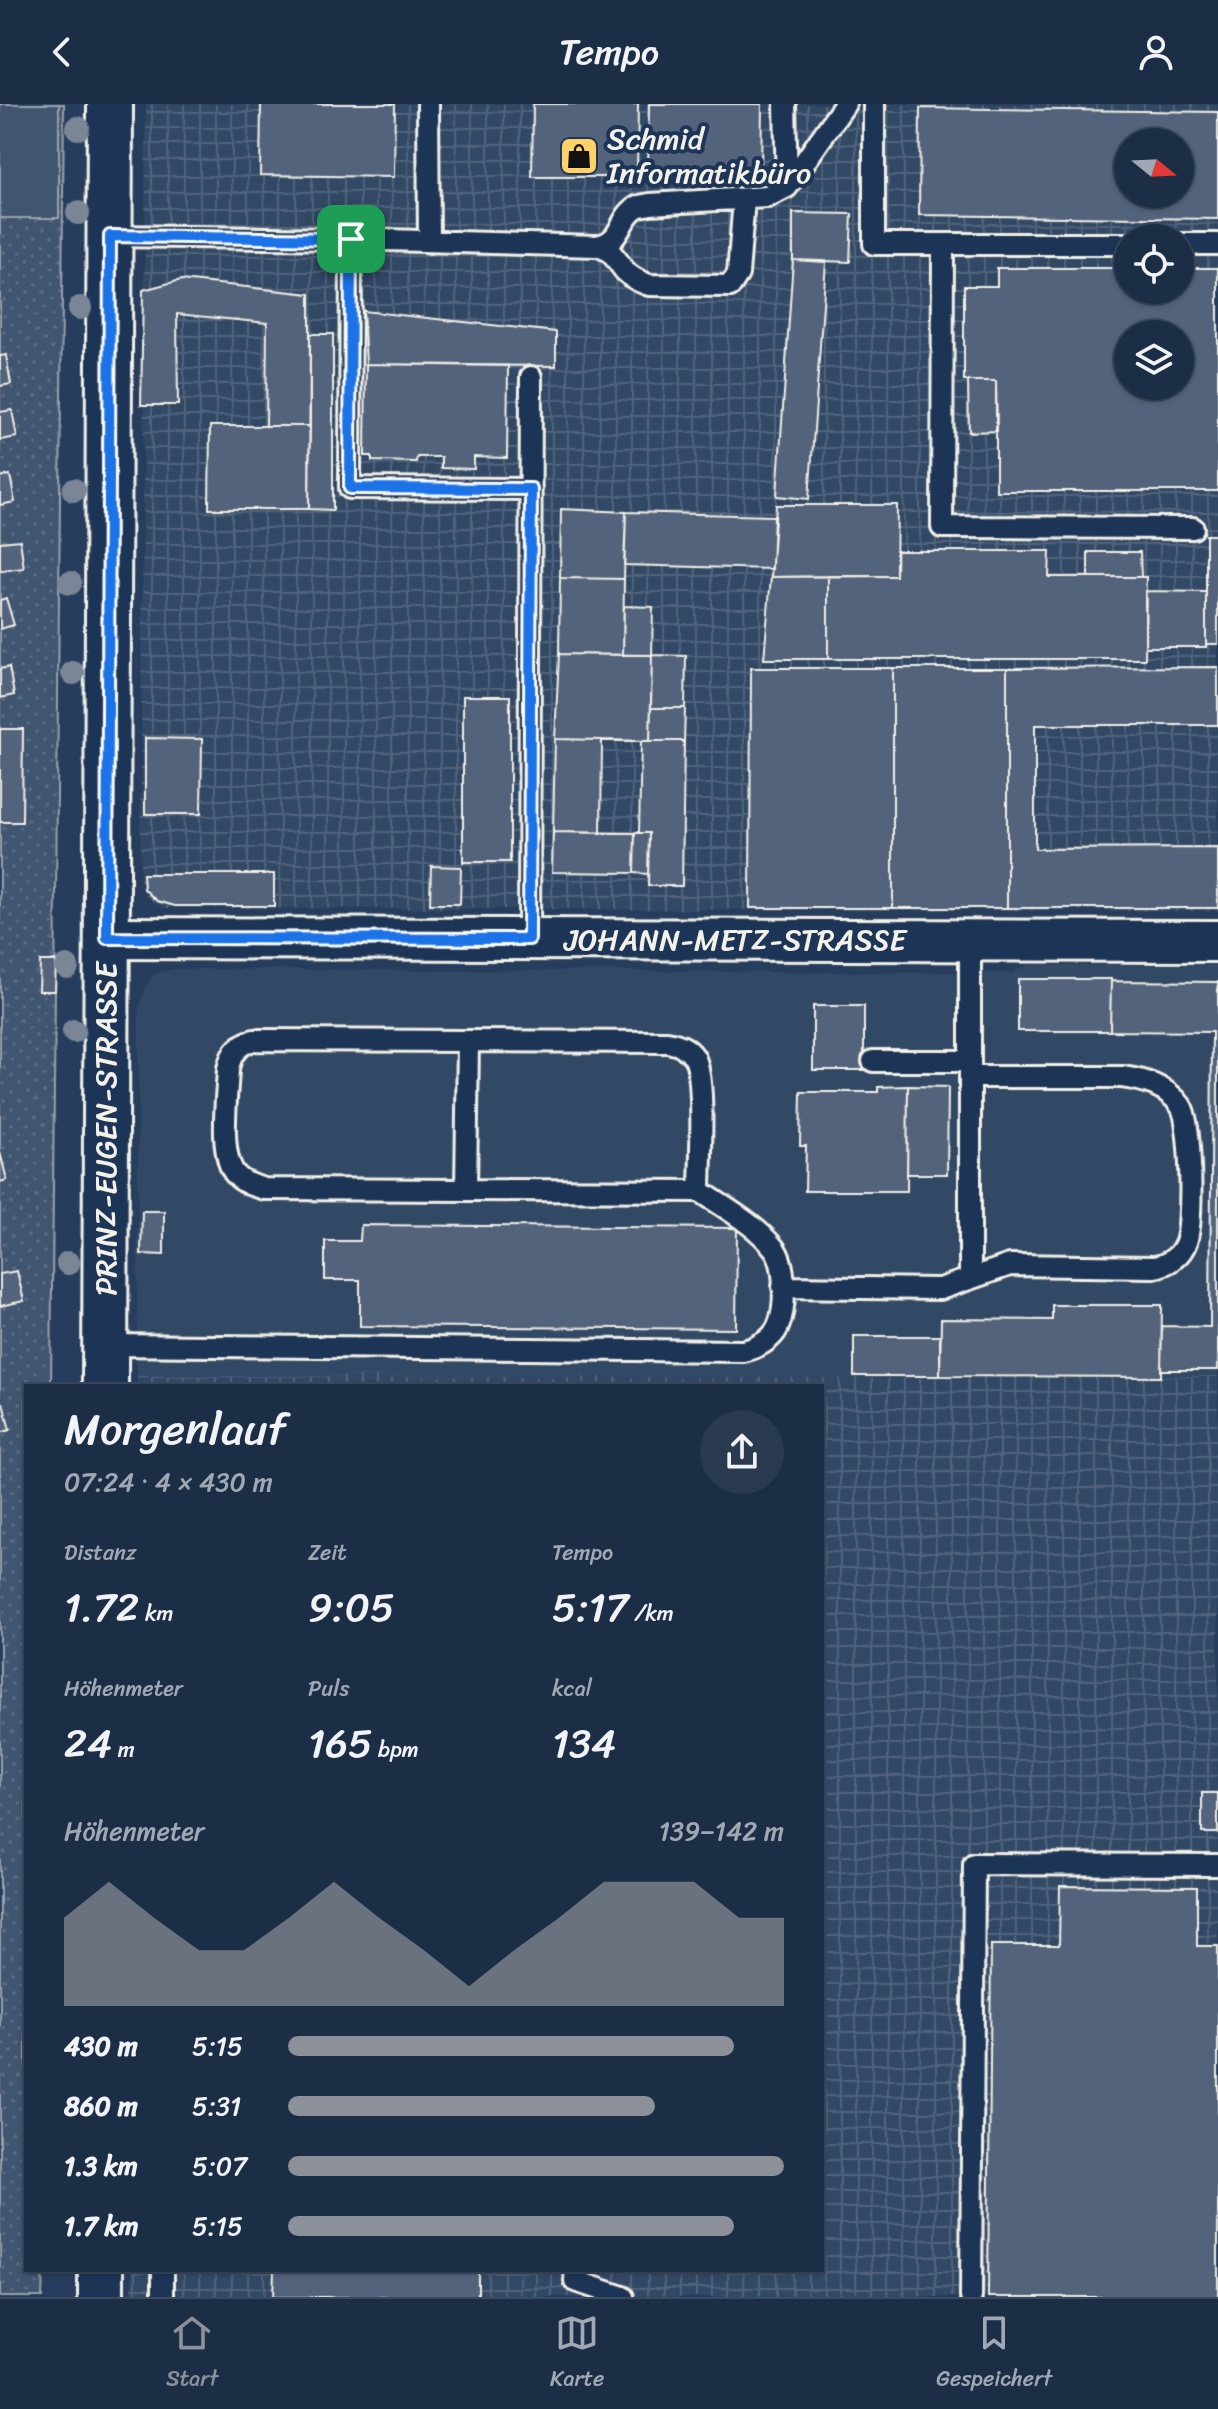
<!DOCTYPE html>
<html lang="de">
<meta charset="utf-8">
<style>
:root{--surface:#1c2e46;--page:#293a51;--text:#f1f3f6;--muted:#a0a8b3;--line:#3a4a5f;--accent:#8c9099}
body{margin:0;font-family:Sriracha,sans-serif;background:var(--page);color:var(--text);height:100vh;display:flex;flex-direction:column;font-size:30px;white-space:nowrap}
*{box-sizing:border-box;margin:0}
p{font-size:26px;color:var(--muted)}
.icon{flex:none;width:44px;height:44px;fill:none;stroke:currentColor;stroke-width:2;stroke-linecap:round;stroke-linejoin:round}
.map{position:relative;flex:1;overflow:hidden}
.panel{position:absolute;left:24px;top:1280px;width:800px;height:888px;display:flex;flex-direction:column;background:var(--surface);border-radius:0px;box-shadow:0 2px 6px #0004,0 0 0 2px var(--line)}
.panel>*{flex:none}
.needle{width:52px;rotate:108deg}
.tools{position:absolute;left:1114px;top:24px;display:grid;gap:16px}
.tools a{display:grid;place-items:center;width:80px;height:80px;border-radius:50%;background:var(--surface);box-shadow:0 2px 6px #0004,0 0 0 2px var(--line);font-size:40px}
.pin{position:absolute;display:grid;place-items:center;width:68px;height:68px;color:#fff;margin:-34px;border-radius:16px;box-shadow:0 4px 12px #0006}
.round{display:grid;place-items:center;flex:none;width:84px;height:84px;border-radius:42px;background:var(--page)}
.head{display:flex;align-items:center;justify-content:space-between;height:136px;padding:0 40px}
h1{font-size:44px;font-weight:600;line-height:60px}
.metrics{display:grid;grid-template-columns:repeat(3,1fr);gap:12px;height:136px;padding:8px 40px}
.metrics div{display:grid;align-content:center}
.metrics b{font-size:40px;font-weight:600}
.metrics small{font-size:22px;font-weight:400}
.metrics p{font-size:22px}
.chart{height:224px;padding:16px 40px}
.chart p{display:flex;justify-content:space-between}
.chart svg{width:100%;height:144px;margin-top:8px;fill:var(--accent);opacity:.7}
ul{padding:0 40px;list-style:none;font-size:26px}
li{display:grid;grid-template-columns:128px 96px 1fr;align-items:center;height:60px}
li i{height:20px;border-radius:10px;background:var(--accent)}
header{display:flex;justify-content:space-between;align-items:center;height:104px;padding:0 40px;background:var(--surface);font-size:36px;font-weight:600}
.dock{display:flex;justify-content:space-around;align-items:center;height:112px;border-top:2px solid var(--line);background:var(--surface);font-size:22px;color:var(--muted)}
.dock a{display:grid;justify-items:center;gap:4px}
.dock .on{color:var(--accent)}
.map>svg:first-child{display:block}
.built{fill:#334966}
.industrial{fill:url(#industrial-grid);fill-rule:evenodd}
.grass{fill:url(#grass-dots);stroke:#9aa2ac;stroke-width:2}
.pitch{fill:#40546f;stroke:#9aa2ac;stroke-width:2}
.building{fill:#52647b;stroke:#f4f1e8;stroke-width:2;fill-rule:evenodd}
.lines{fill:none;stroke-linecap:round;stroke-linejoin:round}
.service-casing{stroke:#f4f1e8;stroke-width:26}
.minor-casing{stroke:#f4f1e8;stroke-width:46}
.tertiary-casing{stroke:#f4f1e8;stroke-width:50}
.service{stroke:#1d3557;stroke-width:20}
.minor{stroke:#1d3557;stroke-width:40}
.tertiary{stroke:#1d3557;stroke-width:44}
.tree{fill:#7a8696}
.route-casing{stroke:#fff;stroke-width:16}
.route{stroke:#1a73e8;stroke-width:10}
.labels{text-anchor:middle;stroke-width:8;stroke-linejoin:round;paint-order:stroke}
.poi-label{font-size:30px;fill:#f4f1e8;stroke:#1d3557;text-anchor:start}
.street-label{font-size:30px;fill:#f4f1e8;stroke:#1d3557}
</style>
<header><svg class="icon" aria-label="back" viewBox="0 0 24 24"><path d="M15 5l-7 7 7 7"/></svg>Tempo<svg class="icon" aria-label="person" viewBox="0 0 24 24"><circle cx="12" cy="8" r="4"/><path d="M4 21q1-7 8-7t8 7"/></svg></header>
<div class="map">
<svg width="1218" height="2193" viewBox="0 0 1218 2193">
<defs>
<pattern id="industrial-grid" width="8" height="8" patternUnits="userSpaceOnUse" patternTransform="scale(2)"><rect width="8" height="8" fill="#334966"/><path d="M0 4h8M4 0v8" fill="none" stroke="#51647c"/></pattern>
<pattern id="grass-dots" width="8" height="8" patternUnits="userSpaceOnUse" patternTransform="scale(2)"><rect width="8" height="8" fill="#40546f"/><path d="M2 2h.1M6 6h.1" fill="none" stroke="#5c6d84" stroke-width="1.8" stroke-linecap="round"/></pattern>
</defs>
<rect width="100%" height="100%" fill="#263d5d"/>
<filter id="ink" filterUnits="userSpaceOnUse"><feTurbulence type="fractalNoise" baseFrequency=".0125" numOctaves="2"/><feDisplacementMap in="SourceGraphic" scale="16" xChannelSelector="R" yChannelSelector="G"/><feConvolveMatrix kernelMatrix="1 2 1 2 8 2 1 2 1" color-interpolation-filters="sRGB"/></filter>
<g filter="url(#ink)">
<!-- built -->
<path class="built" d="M 1028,861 L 1218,861 L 1218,1272 L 914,1274 L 137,1272 L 139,904 L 146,882 L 152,872 L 161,868 L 175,865 L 1011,869 Z"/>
<!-- industrial -->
<path class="industrial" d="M 146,0 L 1218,0 L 1218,807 L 178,804 L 166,804 L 156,800 L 145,791 L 140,776 ZM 1128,38 L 1180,38 L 1180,90 L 1128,90 ZM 1128,134 L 1180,134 L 1180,186 L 1128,186 ZM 1128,230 L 1180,230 L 1180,282 L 1128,282 Z
M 137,1272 L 914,1274 L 1218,1272 L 1218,2193 L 132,2193 L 133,2166 L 822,2166 L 822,1282 L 137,1282 Z"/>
<!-- grass -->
<path class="grass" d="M 0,0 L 64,0 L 51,1282 L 26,1282 L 26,2166 L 43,2166 L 42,2193 L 0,2193 Z"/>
<!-- pitch -->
<path class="pitch" d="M 0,0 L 59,0 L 59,114 L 0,114 Z"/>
<!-- building -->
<path class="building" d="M 261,0 L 395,0 L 394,73 L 260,71 Z
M 533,0 L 638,0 L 637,73 L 532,73 Z
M 649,0 L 762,0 L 761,72 L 648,71 Z
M 920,4 L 1218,8 L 1218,115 L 919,111 ZM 1128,38 L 1180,38 L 1180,90 L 1128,90 Z
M 793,109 L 852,110 L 850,158 L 793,156 Z
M 793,156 L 826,158 L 809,395 L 777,392 Z
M 997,164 L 1128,164 L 1128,186 L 1180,186 L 1180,164 L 1218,164 L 1218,387 L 996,387 L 996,277 L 964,277 L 964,182 L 997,182 ZM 1128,230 L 1180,230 L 1180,282 L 1128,282 Z
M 181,176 L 310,190 L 310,322 L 266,322 L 267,219 L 177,210 L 178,301 L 141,301 L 143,186 Z
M 363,207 L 556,228 L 556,262 L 366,260 Z
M 310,230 L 333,230 L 333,406 L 309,405 Z
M 6,251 L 11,280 L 0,282 L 0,252 Z
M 366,260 L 508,262 L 507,354 L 474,353 L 474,365 L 441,364 L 441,353 L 417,353 L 416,358 L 372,357 L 372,352 L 365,352 Z
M 968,277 L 996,277 L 997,327 L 969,328 Z
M 12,306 L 17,333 L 0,336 L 0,308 Z
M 210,322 L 310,322 L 309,405 L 209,405 Z
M 10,371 L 15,398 L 0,401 L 0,373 Z
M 776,401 L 897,401 L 896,472 L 771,473 Z
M 561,405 L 626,408 L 624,475 L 560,474 Z
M 626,408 L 774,412 L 772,465 L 624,461 Z
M 1206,431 L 1218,431 L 1218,540 L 1206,540 Z
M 20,436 L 24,464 L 0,467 L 0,438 Z
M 896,447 L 1050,447 L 1049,473 L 1146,473 L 1145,555 L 828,555 L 828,472 L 896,472 Z
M 1088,448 L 1140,448 L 1141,473 L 1088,473 Z
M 828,472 L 828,555 L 764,555 L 771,473 Z
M 560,474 L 624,475 L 623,551 L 559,550 Z
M 1145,487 L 1206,488 L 1206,543 L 1145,543 Z
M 6,494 L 14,521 L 0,525 L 0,496 Z
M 624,502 L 653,503 L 652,551 L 623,551 Z
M 559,550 L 652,551 L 650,637 L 555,635 Z
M 652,551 L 686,552 L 685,604 L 651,604 Z
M 9,563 L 14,591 L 0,594 L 0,565 Z
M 1218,563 L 1218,621 L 1035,621 L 1035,745 L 1218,744 L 1218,804 L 1007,804 L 1007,564 Z
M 751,564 L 893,564 L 893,804 L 750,804 Z
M 893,564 L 1007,564 L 1007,804 L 893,804 Z
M 463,592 L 510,592 L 510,758 L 463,758 Z
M 651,604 L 685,604 L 684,637 L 650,637 Z
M 0,625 L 23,625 L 22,718 L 0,718 Z
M 145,634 L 202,635 L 201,710 L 145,710 Z
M 555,635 L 602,636 L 601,729 L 553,728 Z
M 641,637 L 684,637 L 682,782 L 648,782 L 649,729 L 639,729 Z
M 553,728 L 635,729 L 634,769 L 552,768 Z
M 635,729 L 649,729 L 648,770 L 634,769 Z
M 431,762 L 461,763 L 460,800 L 430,800 Z
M 143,770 L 274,770 L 274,802 L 175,802 L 157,797 L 144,785 Z
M 40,857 L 56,857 L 55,887 L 39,887 Z
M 1018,875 L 1111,875 L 1110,927 L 1018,927 Z
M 1111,877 L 1218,878 L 1218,1266 L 1161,1266 L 1162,1222 L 1210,1223 L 1212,928 L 1110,927 Z
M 813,902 L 864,902 L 864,966 L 813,966 Z
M 908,982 L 948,983 L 947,1070 L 907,1070 Z
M 908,982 L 907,1087 L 805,1087 L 806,1042 L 800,1042 L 801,988 L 878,988 L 878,983 Z
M 0,1048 L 7,1076 L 0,1078 Z
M 142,1107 L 164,1107 L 164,1151 L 141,1150 Z
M 361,1121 L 737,1124 L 736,1225 L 360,1222 L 360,1176 L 325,1176 L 325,1137 L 360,1137 Z
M 17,1167 L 24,1197 L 0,1202 L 0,1170 Z
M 1052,1201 L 1162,1201 L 1161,1273 L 940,1272 L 941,1215 L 1052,1216 Z
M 854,1232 L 940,1232 L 940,1272 L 854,1272 Z
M 3,1299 L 10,1326 L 0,1329 L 0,1300 Z
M 1202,1689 L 1218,1689 L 1218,1729 L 1202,1729 Z
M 1060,1782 L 1197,1783 L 1197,1842 L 1218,1842 L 1218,2193 L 988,2193 L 991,1841 L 1059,1841 Z
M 274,2166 L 478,2166 L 478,2193 L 273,2193 Z"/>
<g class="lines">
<!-- service casing -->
<g class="service-casing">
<path id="service" d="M 428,0 L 429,138
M 785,0 L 787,83
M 874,0 L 874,140 L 1128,140
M 110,132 L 351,135 L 597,142 C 623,138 618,114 637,103 C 641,101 646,101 650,100 L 767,93 L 787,83 L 845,0
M 351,135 L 350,384 L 531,385
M 943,140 L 942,423 L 1193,424
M 1180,140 L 1218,140
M 597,142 C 613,145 616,157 626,168 C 633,175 641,178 649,181 L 730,182 L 738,170 L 744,95
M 529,835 L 531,273
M 970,836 L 970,1174
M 873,957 L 970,957
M 466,1085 L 468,937
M 783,1183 L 940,1185 L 1010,1161 L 1154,1163 C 1168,1161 1181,1152 1186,1138 C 1193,1119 1192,1018 1181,1002 C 1167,982 1144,976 1122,973 L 970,973
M 105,1241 L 743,1247 C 757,1244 772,1236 778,1223 C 786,1205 787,1160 774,1144 C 755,1120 725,1104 700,1087 L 264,1085 C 254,1082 243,1079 236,1071 C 218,1051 227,992 228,965 C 231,949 238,940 254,936 L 667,938 C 678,940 687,943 694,953 C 706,972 700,1060 700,1087
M 163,2166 L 163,2193
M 576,2166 L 575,2177 L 623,2193
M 971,2193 L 974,1760 L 1218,1761"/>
</g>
<!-- minor casing -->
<g class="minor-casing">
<path id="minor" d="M 107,834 L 1218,837"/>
</g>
<!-- tertiary casing -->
<g class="tertiary-casing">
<path id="tertiary" d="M 105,1282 L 110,0
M 101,2193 L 101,2166"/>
</g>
<!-- service -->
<use href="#service" class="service"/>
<!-- minor -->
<use href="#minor" class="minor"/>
<!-- tertiary -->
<use href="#tertiary" class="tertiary"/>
</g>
<!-- trees -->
<g class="tree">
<circle cx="78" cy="24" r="12"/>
<circle cx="78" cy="109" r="12"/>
<circle cx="80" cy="204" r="12"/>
<circle cx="74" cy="386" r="12"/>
<circle cx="70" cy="479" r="12"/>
<circle cx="73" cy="569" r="12"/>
<circle cx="67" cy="863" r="12"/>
<circle cx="74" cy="927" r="12"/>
<circle cx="68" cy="1159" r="12"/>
</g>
</g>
<g class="lines" filter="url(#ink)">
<!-- route casing -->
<g class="route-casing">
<path id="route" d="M 110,132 L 351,135 L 350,384 L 531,385 L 529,835 L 107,834 Z"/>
</g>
<!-- route -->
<use href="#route" class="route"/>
</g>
<!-- icons -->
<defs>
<g id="shop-square" transform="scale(2)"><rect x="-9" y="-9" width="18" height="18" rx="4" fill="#ffd166" stroke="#1d3557"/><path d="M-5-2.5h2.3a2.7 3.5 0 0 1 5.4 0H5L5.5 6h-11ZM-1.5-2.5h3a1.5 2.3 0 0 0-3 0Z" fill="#111"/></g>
</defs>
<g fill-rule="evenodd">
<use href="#shop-square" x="579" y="52"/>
</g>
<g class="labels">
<!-- poi labels -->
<g class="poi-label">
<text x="607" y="45">Schmid<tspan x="607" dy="34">Informatikbüro</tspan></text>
</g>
<!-- street labels -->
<g class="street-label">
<text x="735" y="846">JOHANN-METZ-STRASSE</text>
<text transform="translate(106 1025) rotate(-90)" y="10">PRINZ-EUGEN-STRASSE</text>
</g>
</g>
</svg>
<div class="tools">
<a><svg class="needle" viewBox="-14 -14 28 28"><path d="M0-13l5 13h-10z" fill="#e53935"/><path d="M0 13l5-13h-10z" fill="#a0a8b3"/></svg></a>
<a><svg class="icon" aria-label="locate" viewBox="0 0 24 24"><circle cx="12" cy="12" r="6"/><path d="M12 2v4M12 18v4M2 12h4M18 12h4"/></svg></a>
<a><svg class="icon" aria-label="layers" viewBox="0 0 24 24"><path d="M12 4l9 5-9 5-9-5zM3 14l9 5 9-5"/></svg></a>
</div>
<div class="pin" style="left:351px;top:135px;background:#1e9e55"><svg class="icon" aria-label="arrive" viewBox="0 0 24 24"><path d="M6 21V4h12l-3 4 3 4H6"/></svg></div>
<section class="panel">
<div class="head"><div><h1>Morgenlauf</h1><p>07:24 · 4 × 430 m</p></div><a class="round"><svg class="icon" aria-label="share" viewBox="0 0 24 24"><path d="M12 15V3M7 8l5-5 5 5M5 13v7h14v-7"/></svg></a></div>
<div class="metrics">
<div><p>Distanz</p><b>1.72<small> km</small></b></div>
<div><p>Zeit</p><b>9:05</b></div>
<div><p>Tempo</p><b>5:17<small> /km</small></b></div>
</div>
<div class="metrics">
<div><p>Höhenmeter</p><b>24<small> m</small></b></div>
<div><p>Puls</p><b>165<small> bpm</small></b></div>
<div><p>kcal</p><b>134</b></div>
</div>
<div class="chart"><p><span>Höhenmeter</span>139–142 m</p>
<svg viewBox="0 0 160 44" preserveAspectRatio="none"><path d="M0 44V17L10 6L20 17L30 27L40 27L50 17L60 6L70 17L80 27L90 38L100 27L110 17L120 6L130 6L140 6L150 17L160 17V44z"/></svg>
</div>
<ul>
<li><b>430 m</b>5:15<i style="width:90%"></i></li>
<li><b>860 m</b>5:31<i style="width:74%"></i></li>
<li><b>1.3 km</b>5:07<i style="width:100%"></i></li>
<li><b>1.7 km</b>5:15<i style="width:90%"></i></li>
</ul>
</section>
</div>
<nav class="dock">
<a class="on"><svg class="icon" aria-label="home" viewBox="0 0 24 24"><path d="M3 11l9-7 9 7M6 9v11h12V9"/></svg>Start</a>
<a><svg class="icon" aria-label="map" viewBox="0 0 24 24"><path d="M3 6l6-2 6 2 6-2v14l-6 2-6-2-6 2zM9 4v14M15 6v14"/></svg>Karte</a>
<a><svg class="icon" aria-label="saved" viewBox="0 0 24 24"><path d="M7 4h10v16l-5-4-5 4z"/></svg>Gespeichert</a>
</nav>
